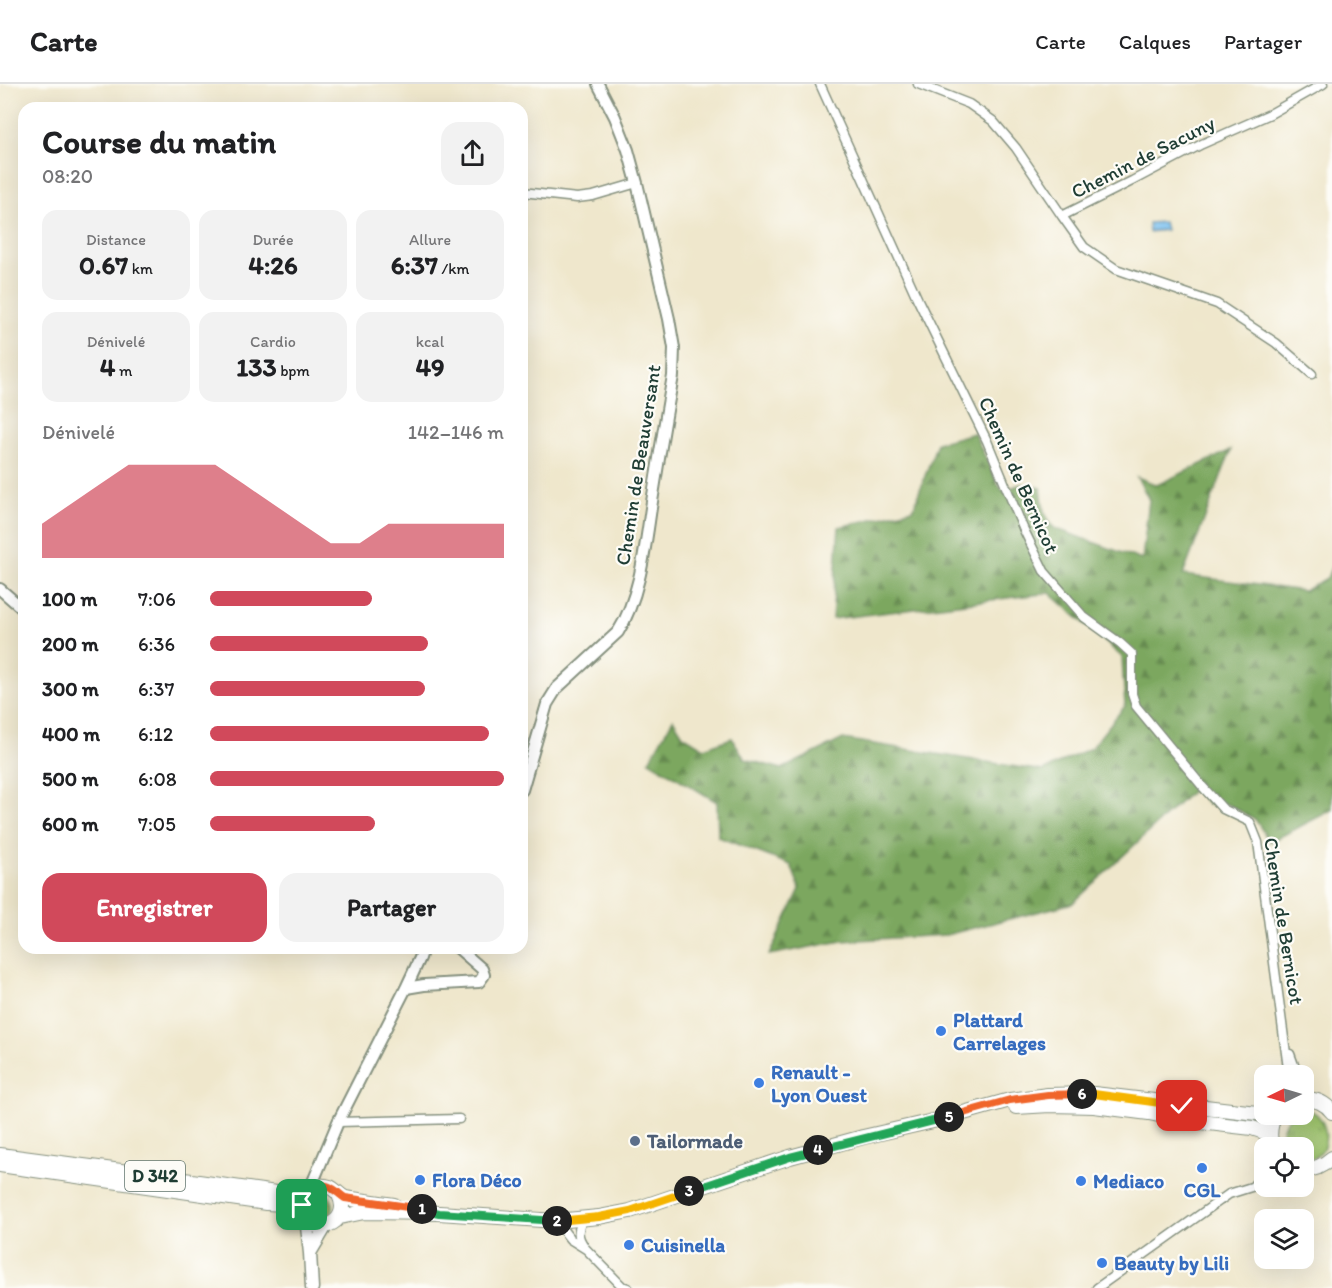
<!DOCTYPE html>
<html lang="fr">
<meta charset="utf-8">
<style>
:root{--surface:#fff;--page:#f2f2f2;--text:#202124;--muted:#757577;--line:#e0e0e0;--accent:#d1495b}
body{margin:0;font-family:Itim,sans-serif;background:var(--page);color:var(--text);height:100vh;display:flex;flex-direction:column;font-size:22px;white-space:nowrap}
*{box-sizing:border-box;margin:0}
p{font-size:20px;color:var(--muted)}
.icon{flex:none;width:33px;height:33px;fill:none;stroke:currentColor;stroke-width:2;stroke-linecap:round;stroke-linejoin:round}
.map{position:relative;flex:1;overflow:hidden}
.details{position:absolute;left:18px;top:18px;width:510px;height:852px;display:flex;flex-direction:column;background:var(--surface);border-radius:18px;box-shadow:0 6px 24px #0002}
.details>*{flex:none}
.needle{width:39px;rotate:265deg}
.controls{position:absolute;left:1254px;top:981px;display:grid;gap:12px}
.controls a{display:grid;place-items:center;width:60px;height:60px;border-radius:12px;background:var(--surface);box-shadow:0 6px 24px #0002;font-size:30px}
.pin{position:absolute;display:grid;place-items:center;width:51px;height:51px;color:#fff;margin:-26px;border-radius:12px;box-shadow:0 3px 9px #0006}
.km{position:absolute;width:30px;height:30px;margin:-15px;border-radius:50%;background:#222;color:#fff;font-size:16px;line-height:30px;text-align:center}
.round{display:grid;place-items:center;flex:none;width:63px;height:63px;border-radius:18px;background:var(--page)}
.head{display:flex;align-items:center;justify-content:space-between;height:102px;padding:0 24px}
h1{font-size:33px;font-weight:700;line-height:45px}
.figures{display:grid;grid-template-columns:repeat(3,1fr);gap:9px;height:102px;padding:6px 24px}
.figures div{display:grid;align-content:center;border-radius:15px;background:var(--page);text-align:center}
.figures b{font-size:26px;font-weight:700}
.figures small{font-size:16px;font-weight:400}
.figures p{font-size:16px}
.chart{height:168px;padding:12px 24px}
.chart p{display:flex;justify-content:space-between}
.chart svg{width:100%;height:108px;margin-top:6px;fill:var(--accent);opacity:.7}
.primary-button{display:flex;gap:12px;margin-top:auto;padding:12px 24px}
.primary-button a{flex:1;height:69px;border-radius:18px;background:var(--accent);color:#fff;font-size:24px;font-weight:700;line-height:69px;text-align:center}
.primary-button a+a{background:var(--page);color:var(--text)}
ul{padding:0 24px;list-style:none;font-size:20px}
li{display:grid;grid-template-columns:96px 72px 1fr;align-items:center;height:45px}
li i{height:15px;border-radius:8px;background:var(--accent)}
header{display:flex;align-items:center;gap:36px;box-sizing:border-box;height:84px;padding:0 30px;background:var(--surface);border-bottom:2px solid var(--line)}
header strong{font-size:28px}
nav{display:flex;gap:33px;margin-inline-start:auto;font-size:21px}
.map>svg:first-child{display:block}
.grass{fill:url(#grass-tufts);stroke:#5d7f50;stroke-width:1.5}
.forest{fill:url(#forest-firs);stroke:#4e724a;stroke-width:1.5}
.water{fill:url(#water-rules);stroke:#4c7e92;stroke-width:1.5}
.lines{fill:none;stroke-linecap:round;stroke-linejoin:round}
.minor-casing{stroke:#879280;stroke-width:11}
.tertiary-casing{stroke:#879280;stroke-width:14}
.secondary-casing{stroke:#879280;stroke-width:15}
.primary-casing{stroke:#879280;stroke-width:16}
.minor{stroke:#fff;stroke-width:8}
.tertiary{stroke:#fff;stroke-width:10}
.secondary{stroke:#fff;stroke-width:12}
.primary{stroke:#fff;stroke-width:14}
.split-1-casing{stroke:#fff;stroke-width:12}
.split-2-casing{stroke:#fff;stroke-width:12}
.split-3-casing{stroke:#fff;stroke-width:12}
.split-4-casing{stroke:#fff;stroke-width:12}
.split-5-casing{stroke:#fff;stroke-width:12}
.split-6-casing{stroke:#fff;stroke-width:12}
.split-7-casing{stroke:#fff;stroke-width:12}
.split-1{stroke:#f0652b;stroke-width:8}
.split-2{stroke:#22a559;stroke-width:8}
.split-3{stroke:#f5b400;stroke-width:8}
.split-4{stroke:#22a559;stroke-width:8}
.split-5{stroke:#22a559;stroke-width:8}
.split-6{stroke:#f0652b;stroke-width:8}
.split-7{stroke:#f5b400;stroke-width:8}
.shop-dot{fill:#3f7fe0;stroke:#fdfcf7;stroke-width:2}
.service-dot{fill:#5c6f8a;stroke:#fdfcf7;stroke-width:2}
.labels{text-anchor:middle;stroke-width:4.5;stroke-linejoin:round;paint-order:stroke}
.shield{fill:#fdfcf7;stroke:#62766e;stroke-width:1.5}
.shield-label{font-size:18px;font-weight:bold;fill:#1f3d34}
.street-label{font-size:20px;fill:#1f3d34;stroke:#fdfcf7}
.shop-label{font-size:20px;font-weight:bold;fill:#366cbe;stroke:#fdfcf7;text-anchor:start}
.service-label{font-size:20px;font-weight:bold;fill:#4e5e75;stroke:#fdfcf7;text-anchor:start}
</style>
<header>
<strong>Carte</strong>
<nav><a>Carte</a><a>Calques</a><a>Partager</a></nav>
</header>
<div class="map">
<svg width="1332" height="1204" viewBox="0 0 1332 1204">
<defs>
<pattern id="grass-tufts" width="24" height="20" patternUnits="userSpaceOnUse" patternTransform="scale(1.5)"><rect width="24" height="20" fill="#9bc16b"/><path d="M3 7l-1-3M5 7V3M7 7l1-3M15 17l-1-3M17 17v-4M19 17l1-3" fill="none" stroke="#7e9e59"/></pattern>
<pattern id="forest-firs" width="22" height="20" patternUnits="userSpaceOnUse" patternTransform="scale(1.5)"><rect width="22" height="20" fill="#7ca75f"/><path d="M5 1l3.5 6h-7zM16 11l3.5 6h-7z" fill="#65894f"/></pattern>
<pattern id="water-rules" width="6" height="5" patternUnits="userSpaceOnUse" patternTransform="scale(1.5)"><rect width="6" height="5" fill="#78bff0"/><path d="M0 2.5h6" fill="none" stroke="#629cc3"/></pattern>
</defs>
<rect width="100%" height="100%" fill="#fdfcf7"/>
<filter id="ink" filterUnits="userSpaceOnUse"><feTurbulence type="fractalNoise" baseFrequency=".0167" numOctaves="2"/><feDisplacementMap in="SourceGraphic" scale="12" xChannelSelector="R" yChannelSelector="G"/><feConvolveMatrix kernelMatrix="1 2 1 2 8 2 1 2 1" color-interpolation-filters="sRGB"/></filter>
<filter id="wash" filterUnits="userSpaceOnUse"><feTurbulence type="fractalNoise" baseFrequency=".008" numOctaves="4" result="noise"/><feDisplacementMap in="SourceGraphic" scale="24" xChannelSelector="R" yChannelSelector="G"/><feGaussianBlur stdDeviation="1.35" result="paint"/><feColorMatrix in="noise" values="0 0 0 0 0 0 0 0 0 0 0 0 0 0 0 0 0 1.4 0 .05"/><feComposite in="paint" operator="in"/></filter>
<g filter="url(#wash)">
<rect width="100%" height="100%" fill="#efe7cc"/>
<!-- grass -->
<path class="grass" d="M 1309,1026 C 1332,1034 1332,1076 1304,1076 L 1304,1064 L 1285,1063 C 1279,1051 1282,1040 1292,1031 L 1304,1030 L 1304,1027 Z
M309 1122a12 12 0 1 1 24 0a12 12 0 1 1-24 0Z"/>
<!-- forest -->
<path class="forest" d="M 974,349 L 998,400 L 1003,407 L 1021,400 L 1041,404 L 1044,428 L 1054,444 L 1142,476 L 1149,416 L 1137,393 L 1157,401 L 1231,366 L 1183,491 L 1304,507 L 1327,494 L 1332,482 L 1332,726 L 1270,758 L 1255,735 L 1227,720 L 1209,721 L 1194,705 L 1073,819 L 946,851 L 842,857 L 769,871 L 800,805 L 791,781 L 718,753 L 717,718 L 649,677 L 673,635 L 683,651 L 704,664 L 732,654 L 745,675 L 782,685 L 843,655 L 1043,687 L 1091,664 L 1125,622 L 1122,573 L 1050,509 L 832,535 L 839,443 L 913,425 L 937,359 Z"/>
<!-- water -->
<path class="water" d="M 1164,138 L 1166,146 L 1149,148 L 1148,139 Z"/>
</g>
<g filter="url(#ink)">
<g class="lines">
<!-- minor casing -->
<g class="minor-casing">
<path id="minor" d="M 820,0 L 918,216 L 987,357 L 1023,444 L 1044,487 L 1084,533 L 1120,559 L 1132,570 L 1132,610 L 1136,622 L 1202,702 L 1223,725 L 1250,738 L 1258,758 L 1289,992
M 918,0 L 969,20 L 993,37 L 1016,64 L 1062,132 L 1132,97 L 1202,60 L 1270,30 L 1323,0
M 522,108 L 577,114 L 593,112 L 637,99
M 1062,132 L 1084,163 L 1116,185 L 1217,220 L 1276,259 L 1312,290
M 1290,970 L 1298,992
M 338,1038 L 459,1035
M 1253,1102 L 1264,1089
M 583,1134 C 578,1146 576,1151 584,1162
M 556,1137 L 570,1155 L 586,1165 L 622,1202 L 628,1204
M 1097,1204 L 1229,1110 L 1264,1099"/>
</g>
<!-- tertiary casing -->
<g class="tertiary-casing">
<path id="tertiary" d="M 0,505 L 24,526
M 522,706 L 547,620 L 557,604 L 618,548 C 640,513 645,464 651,424 C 658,380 665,336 673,292 L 674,264 L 669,235 L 637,99 L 628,66 L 615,33 L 598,0
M 406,904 L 424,901 L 479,898 L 484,891 L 482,885 L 458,864
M 310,1105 L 338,1038 L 406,904 L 420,874 L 423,864"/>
</g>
<!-- secondary casing -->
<g class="secondary-casing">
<path id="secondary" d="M 306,1134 L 310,1169 L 312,1204
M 310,1169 L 326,1142"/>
</g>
<!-- primary casing -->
<g class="primary-casing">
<path id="primary" d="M 1304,1015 C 1315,1015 1325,1018 1332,1028
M 1016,1023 L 1050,1021 L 1094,1022 L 1149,1029 L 1183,1036 L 1252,1044 L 1270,1050
M 1272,1064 C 1269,1052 1269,1041 1276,1030
M 0,1071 L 121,1087 L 283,1110 L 295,1110 L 309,1107
M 0,1081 L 266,1119 L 284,1120 L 302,1127
M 1304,1086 C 1315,1086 1323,1082 1332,1074
M 339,1111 C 354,1142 307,1155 302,1126 C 300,1110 315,1098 330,1103 C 336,1106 339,1111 345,1114 L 394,1121
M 340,1133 L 364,1128 L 439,1129 L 556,1137 L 599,1133 L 630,1127 L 790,1073 L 863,1053 L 942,1035 L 1010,1016 L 1048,1011 L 1094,1010 L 1265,1030"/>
</g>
<!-- minor -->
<use href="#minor" class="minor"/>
<!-- tertiary -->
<use href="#tertiary" class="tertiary"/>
<!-- secondary -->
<use href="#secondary" class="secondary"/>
<!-- primary -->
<use href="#primary" class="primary"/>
</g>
</g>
<g class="lines" filter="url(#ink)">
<!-- split-1 casing -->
<g class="split-1-casing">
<path id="split-1" d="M 302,1121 C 305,1107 319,1096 333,1105 C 338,1108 340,1111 345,1114 L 422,1125"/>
</g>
<!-- split-2 casing -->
<g class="split-2-casing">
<path id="split-2" d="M 422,1125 L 439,1129 L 557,1137"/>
</g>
<!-- split-3 casing -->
<g class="split-3-casing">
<path id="split-3" d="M 557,1137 L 599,1133 L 630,1127 L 689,1107"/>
</g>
<!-- split-4 casing -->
<g class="split-4-casing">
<path id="split-4" d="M 689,1107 L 790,1073 L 818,1066"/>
</g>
<!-- split-5 casing -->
<g class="split-5-casing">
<path id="split-5" d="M 818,1066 L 949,1033"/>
</g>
<!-- split-6 casing -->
<g class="split-6-casing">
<path id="split-6" d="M 949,1033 L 1010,1016 L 1048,1011 L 1082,1010"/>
</g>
<!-- split-7 casing -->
<g class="split-7-casing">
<path id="split-7" d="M 1082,1010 L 1094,1010 L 1182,1022"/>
</g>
<!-- split-1 -->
<use href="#split-1" class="split-1"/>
<!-- split-2 -->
<use href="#split-2" class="split-2"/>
<!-- split-3 -->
<use href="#split-3" class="split-3"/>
<!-- split-4 -->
<use href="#split-4" class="split-4"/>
<!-- split-5 -->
<use href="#split-5" class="split-5"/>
<!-- split-6 -->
<use href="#split-6" class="split-6"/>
<!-- split-7 -->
<use href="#split-7" class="split-7"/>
</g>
<!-- markers -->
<g class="shop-dot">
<circle cx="941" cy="947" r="6"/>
<circle cx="759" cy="999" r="6"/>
<circle cx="1202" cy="1084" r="6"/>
<circle cx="420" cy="1096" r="6"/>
<circle cx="1081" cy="1097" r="6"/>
<circle cx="629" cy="1161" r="6"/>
<circle cx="1102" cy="1179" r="6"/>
</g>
<circle class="service-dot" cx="635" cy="1057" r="6"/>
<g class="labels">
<!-- shield labels -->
<rect class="shield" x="125" y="1077" width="60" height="30" rx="4.5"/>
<g class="shield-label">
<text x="155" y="1098">D 342</text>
</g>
<!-- street labels -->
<g class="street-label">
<text transform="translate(1143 73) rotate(-27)" y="7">Chemin de Sacuny</text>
<text transform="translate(638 381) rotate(-81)" y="7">Chemin de Beauversant</text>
<text transform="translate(1019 391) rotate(66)" y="7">Chemin de Bernicot</text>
<text transform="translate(1284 837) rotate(81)" y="7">Chemin de Bernicot</text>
</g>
<!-- shop labels -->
<g class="shop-label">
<text x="953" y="943">Plattard<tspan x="953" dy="23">Carrelages</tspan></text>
<text x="771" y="995">Renault -<tspan x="771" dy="23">Lyon Ouest</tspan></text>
<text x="432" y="1103">Flora Déco</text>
<text x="1093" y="1104">Mediaco</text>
<text x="1202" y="1113" text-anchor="middle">CGL</text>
<text x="641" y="1168">Cuisinella</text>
<text x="1114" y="1186">Beauty by Lili</text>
</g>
<!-- service labels -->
<g class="service-label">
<text x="647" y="1064">Tailormade</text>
</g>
</g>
</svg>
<div class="controls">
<a><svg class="needle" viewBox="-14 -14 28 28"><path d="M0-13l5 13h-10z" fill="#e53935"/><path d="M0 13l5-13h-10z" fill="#757577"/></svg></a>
<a><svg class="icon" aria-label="locate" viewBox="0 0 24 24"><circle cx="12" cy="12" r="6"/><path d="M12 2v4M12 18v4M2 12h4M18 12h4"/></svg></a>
<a><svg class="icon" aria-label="layers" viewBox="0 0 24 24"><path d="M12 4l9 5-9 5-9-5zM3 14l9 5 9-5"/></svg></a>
</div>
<div class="pin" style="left:302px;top:1121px;background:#1e9e55"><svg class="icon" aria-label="arrive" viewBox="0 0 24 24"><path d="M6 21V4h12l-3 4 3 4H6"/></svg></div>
<div class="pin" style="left:1182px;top:1022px;background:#d93025"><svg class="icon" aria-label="check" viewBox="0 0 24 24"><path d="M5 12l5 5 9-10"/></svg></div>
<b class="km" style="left:422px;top:1125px">1</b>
<b class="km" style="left:557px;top:1137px">2</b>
<b class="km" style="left:689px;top:1107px">3</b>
<b class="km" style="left:818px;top:1066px">4</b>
<b class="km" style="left:949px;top:1033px">5</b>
<b class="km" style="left:1082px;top:1010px">6</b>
<section class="details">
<div class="head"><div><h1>Course du matin</h1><p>08:20</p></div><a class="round"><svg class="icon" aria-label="share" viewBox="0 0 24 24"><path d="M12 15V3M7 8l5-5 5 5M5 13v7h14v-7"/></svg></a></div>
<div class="figures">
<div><p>Distance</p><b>0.67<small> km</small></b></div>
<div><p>Durée</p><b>4:26</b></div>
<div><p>Allure</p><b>6:37<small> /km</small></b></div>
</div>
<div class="figures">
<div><p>Dénivelé</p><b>4<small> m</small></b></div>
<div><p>Cardio</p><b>133<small> bpm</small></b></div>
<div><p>kcal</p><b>49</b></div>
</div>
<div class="chart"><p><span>Dénivelé</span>142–146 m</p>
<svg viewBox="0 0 160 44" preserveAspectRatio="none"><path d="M0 44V30L10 22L20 14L30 6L40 6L50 6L60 6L70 14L80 22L90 30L100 38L110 38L120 30L130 30L140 30L150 30L160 30V44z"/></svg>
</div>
<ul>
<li><b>100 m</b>7:06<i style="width:55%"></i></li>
<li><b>200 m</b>6:36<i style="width:74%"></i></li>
<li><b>300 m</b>6:37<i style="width:73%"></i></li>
<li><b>400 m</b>6:12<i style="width:95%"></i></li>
<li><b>500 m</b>6:08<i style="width:100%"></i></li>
<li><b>600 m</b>7:05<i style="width:56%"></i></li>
</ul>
<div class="primary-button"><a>Enregistrer</a><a>Partager</a></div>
</section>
</div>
